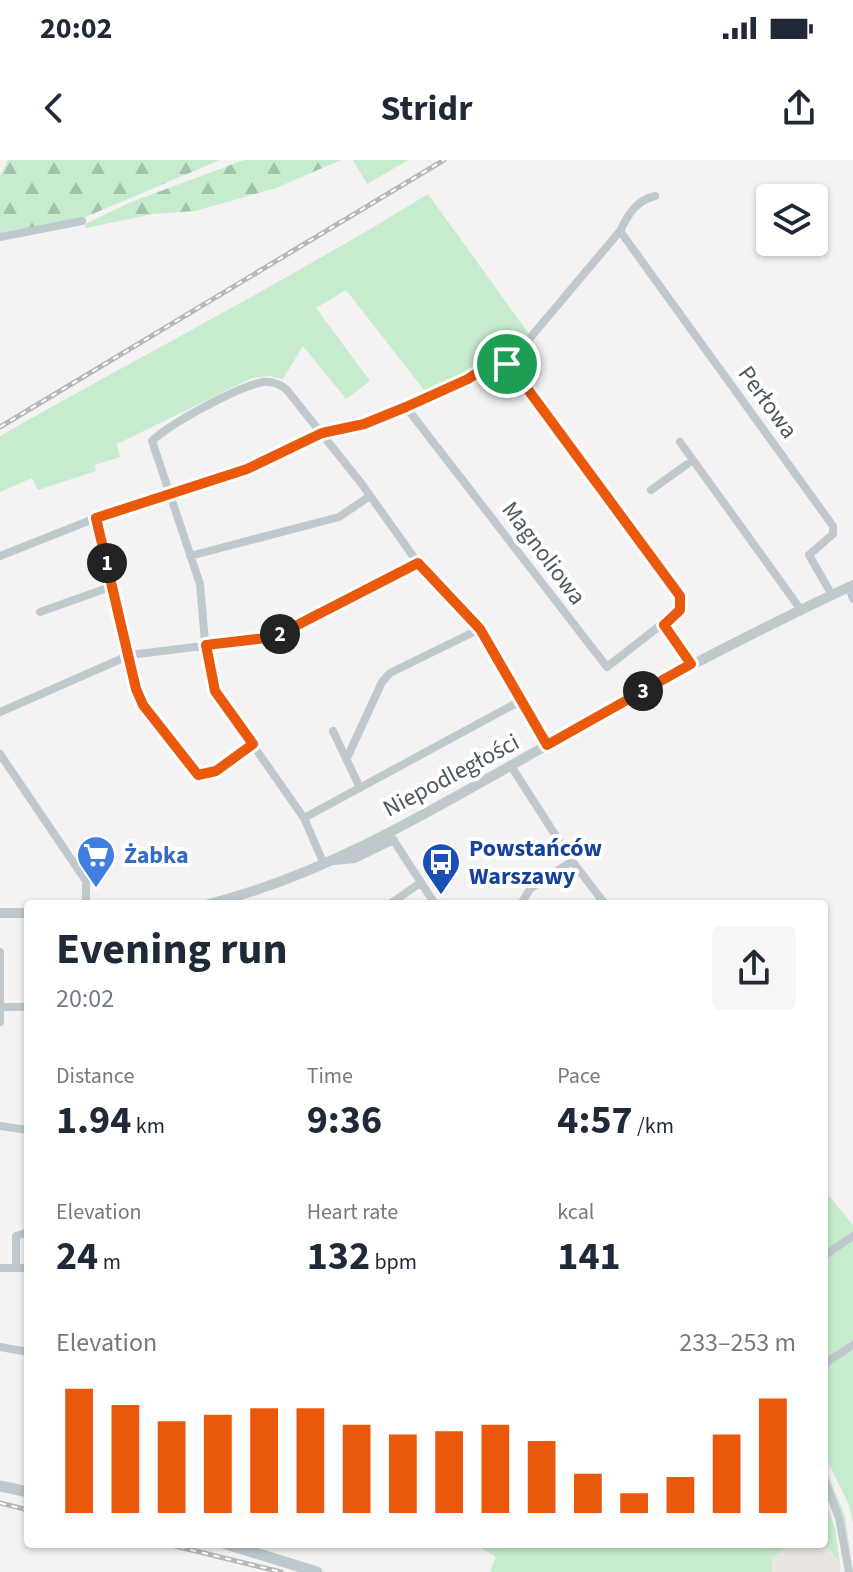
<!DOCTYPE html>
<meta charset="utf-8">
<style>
:root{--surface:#fff;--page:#f6f6f7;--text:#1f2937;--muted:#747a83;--accent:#ea580c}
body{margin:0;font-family:"Source Sans 3",sans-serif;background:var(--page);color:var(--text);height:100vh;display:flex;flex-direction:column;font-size:30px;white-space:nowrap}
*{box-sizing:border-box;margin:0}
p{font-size:26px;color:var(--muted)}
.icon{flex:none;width:44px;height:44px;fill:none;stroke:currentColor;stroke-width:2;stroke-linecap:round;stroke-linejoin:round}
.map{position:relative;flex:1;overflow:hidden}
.side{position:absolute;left:24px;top:740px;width:804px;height:648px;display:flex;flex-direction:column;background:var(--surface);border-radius:8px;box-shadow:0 2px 6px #0004}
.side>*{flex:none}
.buttons{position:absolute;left:756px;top:24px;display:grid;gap:16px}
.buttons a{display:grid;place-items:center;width:72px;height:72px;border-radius:8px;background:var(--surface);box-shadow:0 2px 6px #0004;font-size:40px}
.pin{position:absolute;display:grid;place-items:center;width:68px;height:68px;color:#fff;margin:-34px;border:4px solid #fff;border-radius:50%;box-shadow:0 2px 8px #0007}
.km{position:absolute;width:40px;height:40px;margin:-20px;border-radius:50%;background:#222;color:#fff;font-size:22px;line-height:40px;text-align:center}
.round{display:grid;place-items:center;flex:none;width:84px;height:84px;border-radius:8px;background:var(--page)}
.summary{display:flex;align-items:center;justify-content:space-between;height:136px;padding:0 32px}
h1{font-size:44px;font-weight:700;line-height:60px}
.metrics{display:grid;grid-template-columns:repeat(3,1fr);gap:12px;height:136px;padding:8px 32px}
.metrics div{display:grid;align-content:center}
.metrics b{font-size:40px;font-weight:700}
.metrics small{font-size:22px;font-weight:400}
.metrics p{font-size:22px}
.chart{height:224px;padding:16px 32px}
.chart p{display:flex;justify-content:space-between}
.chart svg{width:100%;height:144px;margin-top:8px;stroke:var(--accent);stroke-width:6}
.status{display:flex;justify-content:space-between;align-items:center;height:56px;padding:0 40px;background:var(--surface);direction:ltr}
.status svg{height:22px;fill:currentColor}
header{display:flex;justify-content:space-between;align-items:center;height:104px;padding:0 32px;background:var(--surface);font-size:36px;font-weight:700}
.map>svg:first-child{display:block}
.commercial{fill:#e9e5e0}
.grass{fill:#c6eccd}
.forest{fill:url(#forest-firs)}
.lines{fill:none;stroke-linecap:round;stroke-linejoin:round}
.minor{stroke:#bfc9cd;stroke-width:8}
.tertiary{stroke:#bfc9cd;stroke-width:10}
.secondary{stroke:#bdc9ce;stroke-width:11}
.rail-casing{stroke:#b5b8bb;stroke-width:5}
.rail{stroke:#fff;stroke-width:2;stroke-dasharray:6;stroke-linecap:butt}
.route-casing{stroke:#fff;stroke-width:16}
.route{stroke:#ea580c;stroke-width:10}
.labels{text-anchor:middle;stroke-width:8;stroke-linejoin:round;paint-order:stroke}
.street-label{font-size:24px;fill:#4b595e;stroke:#fff}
.transit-label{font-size:24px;font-weight:bold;fill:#164399;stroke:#fff;text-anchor:start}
.shop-label{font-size:24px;font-weight:bold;fill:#366cbe;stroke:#fff;text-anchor:start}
</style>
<div class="status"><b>20:02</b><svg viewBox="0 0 49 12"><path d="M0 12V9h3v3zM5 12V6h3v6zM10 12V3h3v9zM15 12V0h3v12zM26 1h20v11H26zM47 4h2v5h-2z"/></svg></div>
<header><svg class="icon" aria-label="back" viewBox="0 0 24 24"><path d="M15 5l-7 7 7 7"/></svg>Stridr<svg class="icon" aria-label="share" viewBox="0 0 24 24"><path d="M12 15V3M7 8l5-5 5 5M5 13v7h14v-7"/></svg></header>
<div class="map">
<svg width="853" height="1412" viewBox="0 0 853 1412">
<defs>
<pattern id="forest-firs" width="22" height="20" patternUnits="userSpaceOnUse" patternTransform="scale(2)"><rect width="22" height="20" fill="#c6eccd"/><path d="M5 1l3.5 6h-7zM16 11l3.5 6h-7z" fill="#a3c2aa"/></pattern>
</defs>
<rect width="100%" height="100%" fill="#f4f2f2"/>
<!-- commercial -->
<path class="commercial" d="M 824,1382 L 839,1403 L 840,1412 L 772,1412 L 771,1398 L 790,1384 Z"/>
<!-- grass -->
<path class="grass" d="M 353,0 L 408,0 L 367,24 Z
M 428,34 L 529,174 L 462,218 L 428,235 L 346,130 L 316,148 L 370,221 L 346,239 L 303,186 L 283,219 L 269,216 L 252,218 L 117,284 L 120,297 L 95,305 L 96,311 L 38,330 L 32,318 L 0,332 L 0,276 C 142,195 289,120 428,34 Z
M 824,1030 L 853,1065 L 853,1363 L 849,1345 L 824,1294 Z
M 824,1304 L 845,1356 L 853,1412 L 842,1356 Z
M 824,1337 L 835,1368 L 841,1412 L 839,1402 L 824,1382 Z
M 475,1384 L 790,1384 L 772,1398 L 772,1412 L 490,1412 L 496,1397 Z"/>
<!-- forest -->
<path class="forest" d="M 8,0 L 220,0 L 83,58 L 51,63 L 0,77 L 0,16 Z
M 244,0 L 341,0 L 276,28 L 195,51 L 153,54 L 86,68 L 85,64 L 131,42 Z"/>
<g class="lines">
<!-- minor -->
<path class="minor" d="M 620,71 L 833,366 L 833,374 L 809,395 L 832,435
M 0,77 L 82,61
M 406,247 L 607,507 L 680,450 L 680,436 L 515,212 L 497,200
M 680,282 L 801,450
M 651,330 L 693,300
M 96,358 C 117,443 126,556 198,615 L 216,611 L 253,584
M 0,396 L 96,358 L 247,309 L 322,273 L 364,264 L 468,219 L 530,178 L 620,71 C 628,55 636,40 655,36
M 190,396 L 339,357 L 370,336
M 849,427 L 853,439
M 40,452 L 113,426
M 664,465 L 691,504
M 0,552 L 130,495 L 274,477 L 418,403
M 333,571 L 360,628
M 0,594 L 86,721 L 86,744
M 347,598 L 382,522 L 390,513 L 480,469
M 511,606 L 572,701 L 605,744
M 304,658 L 522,540
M 392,678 L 435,744
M 394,680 L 355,699 L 323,702 L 304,658 L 215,531 L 207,505 L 200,424 L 152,281 C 171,263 237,227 263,222 C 272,221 279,224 286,229 L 361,323 L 418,403 L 475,462 L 547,585
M 390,744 L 420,723
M 521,744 L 530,729 L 572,701
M 0,847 L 28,847
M 0,862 L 0,792
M 0,966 L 28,970
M 824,1096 L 853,1076
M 16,1107 L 16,1076 L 28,1072
M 0,1108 L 28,1108
M 0,1187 L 28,1192
M 824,1204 L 853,1185
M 824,1318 L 839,1358 L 849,1412"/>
<!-- tertiary -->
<path class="tertiary" d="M 209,744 C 328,714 441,645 547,585 C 647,527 749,474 853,425
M 0,753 L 28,753"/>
<!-- secondary -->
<path class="secondary" d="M 0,1326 L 28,1332
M 226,1384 L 317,1412"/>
<!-- rail casing -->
<g class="rail-casing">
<path id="rail" d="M 0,267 L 444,0
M 0,1343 L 28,1350
M 167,1384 L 281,1412"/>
</g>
<!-- rail -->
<use href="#rail" class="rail"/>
</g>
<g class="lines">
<!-- route casing -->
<g class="route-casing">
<path id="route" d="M 497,200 L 515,212 L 680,436 L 680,450 L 664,465 L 691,504 L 547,585 L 480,469 L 418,403 L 274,477 L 206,485 L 215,531 L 253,584 L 216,611 L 198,615 L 143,545 L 136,529 L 96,358 L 247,309 L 322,273 L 364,264 L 406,247 L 468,219 Z"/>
</g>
<!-- route -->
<use href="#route" class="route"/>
</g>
<!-- icons -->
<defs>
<g id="supermarket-pin" transform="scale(2)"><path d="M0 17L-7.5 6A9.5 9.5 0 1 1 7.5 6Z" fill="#3f7fe0" stroke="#fff"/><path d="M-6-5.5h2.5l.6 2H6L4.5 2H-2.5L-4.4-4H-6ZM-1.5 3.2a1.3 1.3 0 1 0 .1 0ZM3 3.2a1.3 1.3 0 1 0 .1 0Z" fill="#fff"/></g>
<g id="bus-pin" transform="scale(2)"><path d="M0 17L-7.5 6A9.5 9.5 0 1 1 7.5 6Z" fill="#1a4fb4" stroke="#fff"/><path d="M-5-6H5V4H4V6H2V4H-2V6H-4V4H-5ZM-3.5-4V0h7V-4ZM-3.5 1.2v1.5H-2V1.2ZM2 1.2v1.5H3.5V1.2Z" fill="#fff"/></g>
</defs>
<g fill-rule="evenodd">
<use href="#supermarket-pin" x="96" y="695"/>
<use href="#bus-pin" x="441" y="702"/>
</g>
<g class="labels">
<!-- street labels -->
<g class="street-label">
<text transform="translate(768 242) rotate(54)" y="8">Perłowa</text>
<text transform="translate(544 393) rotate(53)" y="8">Magnoliowa</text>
<text transform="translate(451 615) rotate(-28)" y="8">Niepodległości</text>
</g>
<!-- transit labels -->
<g class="transit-label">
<text x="469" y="696">Powstańców<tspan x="469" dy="28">Warszawy</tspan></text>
</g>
<!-- shop labels -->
<g class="shop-label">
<text x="124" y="703">Żabka</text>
</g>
</g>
</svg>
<div class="buttons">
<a><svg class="icon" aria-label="layers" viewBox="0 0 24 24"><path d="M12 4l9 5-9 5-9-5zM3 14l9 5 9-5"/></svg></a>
</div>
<div class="pin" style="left:507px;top:204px;background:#1e9e55"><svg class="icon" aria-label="arrive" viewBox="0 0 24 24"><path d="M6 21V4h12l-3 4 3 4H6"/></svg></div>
<b class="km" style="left:107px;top:403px">1</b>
<b class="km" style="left:280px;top:474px">2</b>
<b class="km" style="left:643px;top:531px">3</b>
<section class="side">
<div class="summary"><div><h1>Evening run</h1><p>20:02</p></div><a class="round"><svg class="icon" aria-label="share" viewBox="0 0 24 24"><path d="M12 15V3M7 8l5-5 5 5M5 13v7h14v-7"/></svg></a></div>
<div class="metrics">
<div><p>Distance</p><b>1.94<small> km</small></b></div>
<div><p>Time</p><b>9:36</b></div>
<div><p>Pace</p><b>4:57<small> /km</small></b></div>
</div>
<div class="metrics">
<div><p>Elevation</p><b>24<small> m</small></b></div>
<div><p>Heart rate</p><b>132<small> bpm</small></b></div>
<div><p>kcal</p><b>141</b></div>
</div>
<div class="chart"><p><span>Elevation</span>233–253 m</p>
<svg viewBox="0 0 160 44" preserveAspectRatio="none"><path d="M5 44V6M15 44V11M25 44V16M35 44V14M45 44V12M55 44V12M65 44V17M75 44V20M85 44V19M95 44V17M105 44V22M115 44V32M125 44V38M135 44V33M145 44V20M155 44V9"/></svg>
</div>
</section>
</div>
